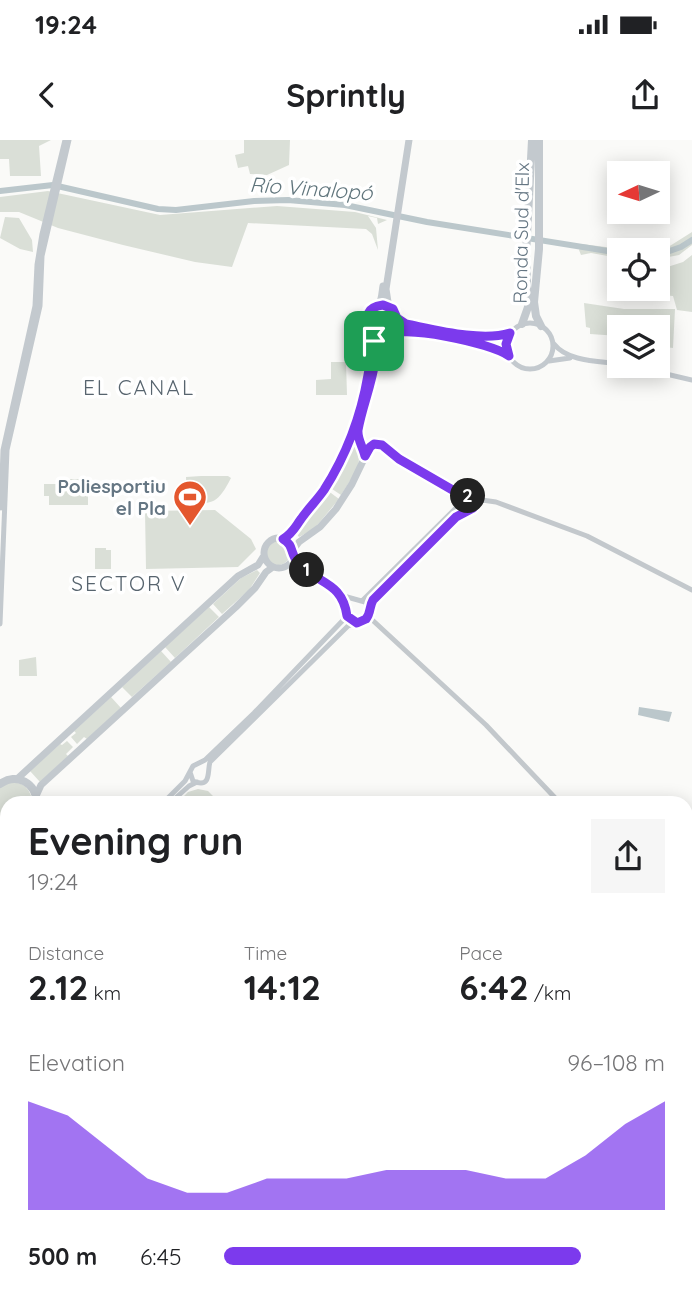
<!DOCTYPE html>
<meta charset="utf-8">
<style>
:root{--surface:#fff;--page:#f6f6f6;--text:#202124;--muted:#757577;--accent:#7c3aed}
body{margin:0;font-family:Quicksand,sans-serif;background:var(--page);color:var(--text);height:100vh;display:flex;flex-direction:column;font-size:26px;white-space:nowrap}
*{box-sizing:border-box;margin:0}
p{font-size:23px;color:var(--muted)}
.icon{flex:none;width:38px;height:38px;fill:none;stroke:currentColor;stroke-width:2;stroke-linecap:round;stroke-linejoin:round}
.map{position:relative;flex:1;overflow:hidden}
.details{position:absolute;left:0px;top:656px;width:693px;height:502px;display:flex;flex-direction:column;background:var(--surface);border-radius:21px 21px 0 0;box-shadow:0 4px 18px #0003}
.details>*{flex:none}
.needle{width:46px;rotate:266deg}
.fabs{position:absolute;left:607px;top:21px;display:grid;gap:14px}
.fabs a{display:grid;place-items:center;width:63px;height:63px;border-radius:0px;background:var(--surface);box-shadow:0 4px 18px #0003;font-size:35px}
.pin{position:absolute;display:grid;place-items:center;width:60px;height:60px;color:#fff;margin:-30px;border-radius:14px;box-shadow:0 4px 10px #0006}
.km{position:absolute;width:35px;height:35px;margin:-18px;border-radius:50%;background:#222;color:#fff;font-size:19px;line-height:35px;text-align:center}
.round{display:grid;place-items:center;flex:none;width:74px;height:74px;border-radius:0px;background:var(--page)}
.summary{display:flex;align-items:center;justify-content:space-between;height:119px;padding:0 28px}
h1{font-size:38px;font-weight:700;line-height:52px}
.stats{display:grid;grid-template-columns:repeat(3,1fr);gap:10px;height:119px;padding:7px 28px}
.stats div{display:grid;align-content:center}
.stats b{font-size:35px;font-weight:700}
.stats small{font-size:19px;font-weight:400}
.stats p{font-size:19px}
.chart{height:196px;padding:14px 28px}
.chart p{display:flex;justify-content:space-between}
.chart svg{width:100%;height:126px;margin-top:7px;fill:var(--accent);opacity:.7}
ul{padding:0 28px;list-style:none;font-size:23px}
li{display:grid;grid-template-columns:112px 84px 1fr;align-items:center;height:52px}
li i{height:18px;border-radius:9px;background:var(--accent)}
.status{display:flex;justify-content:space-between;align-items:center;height:49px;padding:0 35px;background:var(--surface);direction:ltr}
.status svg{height:19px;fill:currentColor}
header{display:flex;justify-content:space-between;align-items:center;height:91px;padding:0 28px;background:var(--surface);font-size:32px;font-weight:700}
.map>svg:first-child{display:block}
.green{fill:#dadfd7}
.water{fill:#bbc7cb}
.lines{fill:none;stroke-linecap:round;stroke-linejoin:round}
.stream{stroke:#bbc7cb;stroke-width:2}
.river{stroke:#bbc7cb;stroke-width:6}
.tertiary{stroke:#c3c8cc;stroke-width:5}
.secondary{stroke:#c3c9ce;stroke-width:5}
.primary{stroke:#c3c9ce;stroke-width:7}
.trunk{stroke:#c3c9ce;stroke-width:8}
.rail{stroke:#a2aab0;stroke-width:2;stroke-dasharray:10 5;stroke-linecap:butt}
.route-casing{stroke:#fff;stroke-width:14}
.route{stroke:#7c3aed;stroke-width:9}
.labels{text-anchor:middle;stroke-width:7;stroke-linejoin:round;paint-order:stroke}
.street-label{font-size:19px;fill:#657683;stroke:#fff}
.poi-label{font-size:19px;font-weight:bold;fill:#657683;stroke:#fff;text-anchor:end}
.water-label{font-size:21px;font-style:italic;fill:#60757c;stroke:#fff}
.neighbourhood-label{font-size:21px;letter-spacing:2px;fill:#57646e;stroke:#fff}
</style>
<div class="status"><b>19:24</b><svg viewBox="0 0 49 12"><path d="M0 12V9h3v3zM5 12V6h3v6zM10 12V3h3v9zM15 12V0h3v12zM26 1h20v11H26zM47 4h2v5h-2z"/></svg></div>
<header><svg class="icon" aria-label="back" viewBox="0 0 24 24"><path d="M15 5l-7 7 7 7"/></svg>Sprintly<svg class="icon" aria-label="share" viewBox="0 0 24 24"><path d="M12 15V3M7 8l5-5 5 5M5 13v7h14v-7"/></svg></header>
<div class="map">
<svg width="692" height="1157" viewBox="0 0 692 1157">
<rect width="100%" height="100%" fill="#fafaf8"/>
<!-- green -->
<path class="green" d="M 0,0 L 51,0 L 39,6 L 41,36 L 10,36 L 9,19 L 0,19 Z
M 244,0 L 290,0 L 289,25 L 267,35 L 250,34 L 248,26 L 238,28 L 235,15 L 244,13 Z
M 48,51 L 160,75 L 277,66 L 355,72 L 387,80 L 378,84 L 377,78 L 368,76 L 376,88 L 378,110 L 372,94 L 366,89 L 248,83 L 232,127 L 195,122 L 123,105 L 58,88 L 19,72 L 0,72 L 0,57 Z
M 5,77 L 19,78 L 32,100 L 33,112 L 20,109 L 0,98 Z
M 692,92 L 692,105 L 679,115 L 658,119 L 658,110 L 648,110 L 665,109 Z
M 582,104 L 629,110 L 620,110 L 619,118 L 591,113 L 581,115 L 579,110 Z
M 692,115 L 692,172 L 677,170 L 673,156 L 639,153 L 637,149 L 658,149 L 658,130 L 683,122 Z
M 584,163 L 624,169 L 675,169 L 673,208 L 658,206 L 658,187 L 620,187 L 619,196 L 590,194 L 590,188 L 586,187 Z
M 331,222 L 346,222 L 347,255 L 316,255 L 316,240 L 331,239 Z
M 354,296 C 364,328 358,328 341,355 L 329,347 Z
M 201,336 L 228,336 L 231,338 C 218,363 214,364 187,364 L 186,337 Z
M 58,339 L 88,339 L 88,365 L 49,365 L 49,356 L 44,356 L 44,344 L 58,344 Z
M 327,350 L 339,359 L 314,389 L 299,397 L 296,393 L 303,380 Z
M 215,370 L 251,399 L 256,409 L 238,427 L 146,429 L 145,371 Z
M266 413a12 12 0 1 1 24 0a12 12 0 1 1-24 0Z
M 95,408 L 106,408 L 106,410 L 111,410 L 111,429 L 95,429 Z
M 257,430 L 260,433 L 249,450 L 222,474 L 213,464 L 241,438 Z
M 209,467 L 219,477 L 175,518 L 165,507 Z
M 161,511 L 171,522 L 132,557 L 122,547 Z
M 36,517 L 37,536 L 19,536 L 19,520 Z
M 111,557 L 121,568 L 87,599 L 84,597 L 77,604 L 71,597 L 76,593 L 74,591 Z
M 67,601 L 73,607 L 66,614 L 68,616 L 40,642 L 30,631 L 60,604 L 62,605 Z
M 9,642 C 25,642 30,649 33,663 L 7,663 L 7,681 L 0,676 L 0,648 Z
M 198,649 L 208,651 L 220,663 L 177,663 L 188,652 Z"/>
<!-- water -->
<path class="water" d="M 639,567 L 672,572 L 669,582 L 638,575 Z"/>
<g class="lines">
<!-- stream -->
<path class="stream" d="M 686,1133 L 692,1131
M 629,1157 L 641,1152"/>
<!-- river -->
<path class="river" d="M 0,51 L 53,45 L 158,69 L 176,70 L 254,61 L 288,60 L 345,65 L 427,82 L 620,113
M 658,115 L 681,107 L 692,100"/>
<!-- tertiary -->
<path class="tertiary" d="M 365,315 L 375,304 L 382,305 L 399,319 L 456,352 L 464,359
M 475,359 L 496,362 L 587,396 L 692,450
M 368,476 L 486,585 L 560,663
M 686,793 L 692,799"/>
<!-- secondary -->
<path class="secondary" d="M 397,178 C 412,191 491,199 510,193
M507 206a23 23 0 1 1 46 0a23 23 0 1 1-46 0Z
M 390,192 C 413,188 491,202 509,216
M 554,204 C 568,222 599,221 620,224
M 549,221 L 570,218
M 632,226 L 692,240
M462 363a7 7 0 1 1 14 0a7 7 0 1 1-14 0Z
M 1,368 L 3,310 L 35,166 L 37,125 L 42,94 L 65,0
M 287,425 L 303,427
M 340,455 L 345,463 L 348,478
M 363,460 L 462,362
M 369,467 L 459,374 L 469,369
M 0,484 L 7,310 L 40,166 L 42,116 L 69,0
M 190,632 L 193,641 C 212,649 207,631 210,622 L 348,486 C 359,481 379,480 365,462 L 340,455 L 303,427 L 293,416
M 163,663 L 185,641 L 193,626 L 205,620 L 254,573 L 347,476
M 170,663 L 189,646 L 197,642
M 0,770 L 7,770
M 0,774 L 7,774"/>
<!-- primary -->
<path class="primary" d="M 372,190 L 373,210
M 376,193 C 359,179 371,175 379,164 C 382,159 382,151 383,146
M264 413a15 15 0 1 1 30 0a15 15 0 1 1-30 0Z
M 283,399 C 293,393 295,386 302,378 C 325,349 345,322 355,286
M 293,410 L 299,402 L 320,387 L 336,369 L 352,344 L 364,319 L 358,289 L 370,246 L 378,202 L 393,189 L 397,182 L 396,175 L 388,162 L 386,149 L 409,0
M 17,639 L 238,436 L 258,425 L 263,417
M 36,656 L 41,645 L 236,467 L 255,448 L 266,432 L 273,427
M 0,1080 L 7,1076"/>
<!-- trunk -->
<path class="trunk" d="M 539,0 L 539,109 L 534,162 L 536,176 L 541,186
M 522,184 L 528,167 L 526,115 L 532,0
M 0,644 C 17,632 36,643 37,663
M 0,680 L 7,684
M 0,1084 L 0,1094
M 0,1108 L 7,1144
M 0,1140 L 4,1157
M 9,1152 L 10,1157"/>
<!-- rail -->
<path class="rail" d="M 0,881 L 7,887
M 256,1152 L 258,1157"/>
</g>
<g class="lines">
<!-- route casing -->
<g class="route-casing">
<path id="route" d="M 383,165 L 393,169 L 397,178 L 406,184 C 436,190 482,202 510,193 L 506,204 L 509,216 C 492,203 399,183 383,196 C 376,202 376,212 375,221 C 372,244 362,267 358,290 C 357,299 363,307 365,316 L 370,307 L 374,304 L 382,305 L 399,319 L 456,352 L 464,359 L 472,356 L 476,363 L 473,368 L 456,377 L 373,460 C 369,467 371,473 366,479 L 357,483 L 347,476 C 342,440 316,445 297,421 C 290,413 294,405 283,399 C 293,393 295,387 301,379 C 308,369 317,360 324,350 C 347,314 361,276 368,235 C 370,223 375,209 374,197 C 373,183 357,169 383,165 Z"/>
</g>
<!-- route -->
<use href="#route" class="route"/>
</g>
<!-- icons -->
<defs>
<g id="stadium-pin" transform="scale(1.75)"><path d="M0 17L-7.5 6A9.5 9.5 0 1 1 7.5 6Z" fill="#e4572e" stroke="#fff"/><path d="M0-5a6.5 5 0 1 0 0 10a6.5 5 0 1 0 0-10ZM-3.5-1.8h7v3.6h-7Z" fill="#fff"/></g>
</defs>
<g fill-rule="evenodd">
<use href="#stadium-pin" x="190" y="357"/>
</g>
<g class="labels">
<!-- street labels -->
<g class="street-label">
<text transform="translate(521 93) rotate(-89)" y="7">Ronda Sud d'Elx</text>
</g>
<!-- poi labels -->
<g class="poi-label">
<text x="166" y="353">Poliesportiu<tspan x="166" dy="22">el Pla</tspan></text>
</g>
<!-- water labels -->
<g class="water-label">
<text transform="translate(311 49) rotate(4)" y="7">Río Vinalopó</text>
</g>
<!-- neighbourhood labels -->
<g class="neighbourhood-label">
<text x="139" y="255">EL CANAL</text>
<text x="129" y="451">SECTOR V</text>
</g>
</g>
</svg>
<div class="fabs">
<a><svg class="needle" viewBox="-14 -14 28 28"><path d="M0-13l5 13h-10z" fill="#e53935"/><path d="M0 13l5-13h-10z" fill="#757577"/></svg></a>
<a><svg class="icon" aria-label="locate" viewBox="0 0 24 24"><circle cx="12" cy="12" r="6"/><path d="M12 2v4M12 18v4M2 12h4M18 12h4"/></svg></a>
<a><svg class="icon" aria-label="layers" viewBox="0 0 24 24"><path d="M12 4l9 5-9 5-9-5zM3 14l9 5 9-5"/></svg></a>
</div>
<div class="pin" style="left:374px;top:201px;background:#1e9e55"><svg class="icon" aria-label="arrive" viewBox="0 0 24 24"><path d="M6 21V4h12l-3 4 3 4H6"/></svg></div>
<b class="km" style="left:307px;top:430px">1</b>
<b class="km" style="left:468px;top:356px">2</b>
<section class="details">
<div class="summary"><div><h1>Evening run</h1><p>19:24</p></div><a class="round"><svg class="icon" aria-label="share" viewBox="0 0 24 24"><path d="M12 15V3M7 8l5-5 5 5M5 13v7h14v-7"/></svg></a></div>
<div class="stats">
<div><p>Distance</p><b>2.12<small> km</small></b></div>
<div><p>Time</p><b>14:12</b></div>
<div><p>Pace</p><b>6:42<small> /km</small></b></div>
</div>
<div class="chart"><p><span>Elevation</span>96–108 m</p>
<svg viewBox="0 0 160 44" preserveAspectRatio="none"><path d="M0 44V6L10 11L20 22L30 33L40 38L50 38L60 33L70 33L80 33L90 30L100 30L110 30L120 33L130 33L140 25L150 14L160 6V44z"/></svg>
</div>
<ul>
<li><b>500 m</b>6:45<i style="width:81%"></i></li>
</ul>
</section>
</div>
